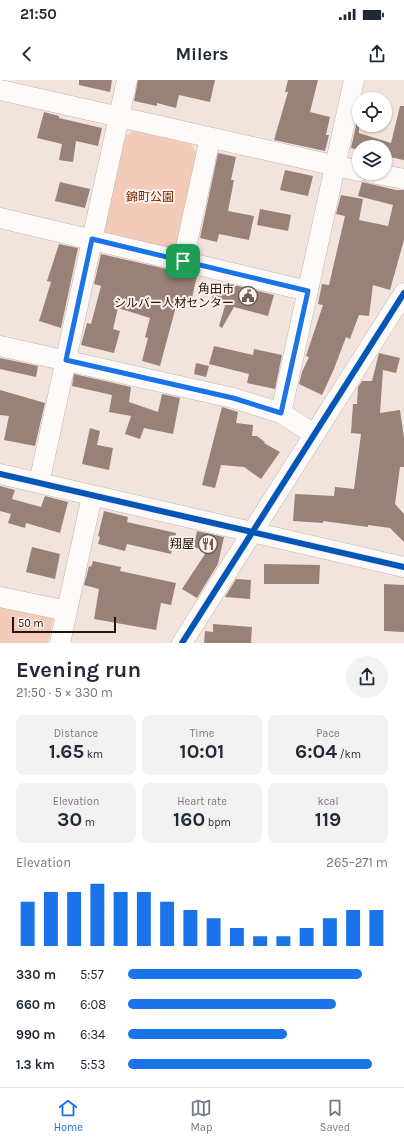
<!DOCTYPE html>
<meta charset="utf-8">
<style>
:root{--surface:#fff;--page:#f2f2f3;--text:#1f2937;--muted:#747a83;--line:#e0e1e3;--accent:#1a73e8}
body{margin:0;font-family:Karla,"Noto Sans JP",sans-serif;background:var(--page);color:var(--text);height:100vh;display:flex;flex-direction:column;font-size:15px;white-space:nowrap}
*{box-sizing:border-box;margin:0}
p{font-size:13px;color:var(--muted)}
.icon{flex:none;width:22px;height:22px;fill:none;stroke:currentColor;stroke-width:2;stroke-linecap:round;stroke-linejoin:round}
.map{position:relative;height:563px;overflow:hidden}
.details{display:flex;flex-direction:column;background:var(--surface);flex:1}
.details>*{flex:none}
.buttons{position:absolute;left:352px;top:12px;display:grid;gap:8px}
.buttons a{display:grid;place-items:center;width:40px;height:40px;border-radius:50%;background:var(--surface);box-shadow:0 1px 3px #0004;font-size:20px}
.scale{position:absolute;left:12px;bottom:10px;width:104px;box-sizing:border-box;padding-left:4px;border:2px solid #20140f;border-top:0;font-size:11px;line-height:14px;white-space:nowrap;color:#20140f;-webkit-text-stroke:3px #fef0ea;paint-order:stroke}
.pin{position:absolute;display:grid;place-items:center;width:34px;height:34px;color:#fff;margin:-17px;border-radius:8px;box-shadow:0 2px 6px #0006}
.round{display:grid;place-items:center;flex:none;width:42px;height:42px;border-radius:21px;background:var(--page)}
.overview{display:flex;align-items:center;justify-content:space-between;height:68px;padding:0 16px}
h1{font-size:22px;font-weight:700;line-height:30px}
.stats{display:grid;grid-template-columns:repeat(3,1fr);gap:6px;height:68px;padding:4px 16px}
.stats div{display:grid;align-content:center;border-radius:8px;background:var(--page);text-align:center}
.stats b{font-size:20px;font-weight:700}
.stats small{font-size:11px;font-weight:400}
.stats p{font-size:11px}
.chart{height:112px;padding:8px 16px}
.chart p{display:flex;justify-content:space-between}
.chart svg{width:100%;height:72px;margin-top:4px;stroke:var(--accent);stroke-width:6}
ul{padding:0 16px;list-style:none;font-size:13px}
li{display:grid;grid-template-columns:64px 48px 1fr;align-items:center;height:30px}
li i{height:10px;border-radius:5px;background:var(--accent)}
.status{display:flex;justify-content:space-between;align-items:center;height:28px;padding:0 20px;background:var(--surface);direction:ltr}
.status svg{height:11px;fill:currentColor}
header{display:flex;justify-content:space-between;align-items:center;height:52px;padding:0 16px;background:var(--surface);font-size:18px;font-weight:700}
.dock{display:flex;justify-content:space-around;align-items:center;height:56px;border-top:1px solid var(--line);background:var(--surface);font-size:11px;color:var(--muted)}
.dock a{display:grid;justify-items:center;gap:2px}
.dock .current{color:var(--accent)}
.map>svg:first-child{display:block}
.green{fill:#f4cab9}
.building{fill:#988278}
.lines{fill:none;stroke-linecap:round;stroke-linejoin:round}
.minor-casing{stroke:#c0b3ae;stroke-width:21}
.minor{stroke:#fdfbfa;stroke-width:20}
.cycleway-casing{stroke:#fef0ea;stroke-width:8}
.cycleway{stroke:#0057b8;stroke-width:6}
.route-casing{stroke:#fff;stroke-width:8}
.route{stroke:#1a73e8;stroke-width:5}
.labels{text-anchor:middle;stroke-width:4;stroke-linejoin:round;paint-order:stroke}
.park-label{font-size:12px;fill:#732800;stroke:#fef0ea}
.poi-label{font-size:12px;fill:#20140f;stroke:#fef0ea;text-anchor:end}
</style>
<div class="status"><b>21:50</b><svg viewBox="0 0 49 12"><path d="M0 12V9h3v3zM5 12V6h3v6zM10 12V3h3v9zM15 12V0h3v12zM26 1h20v11H26zM47 4h2v5h-2z"/></svg></div>
<header><svg class="icon" aria-label="back" viewBox="0 0 24 24"><path d="M15 5l-7 7 7 7"/></svg>Milers<svg class="icon" aria-label="share" viewBox="0 0 24 24"><path d="M12 15V3M7 8l5-5 5 5M5 13v7h14v-7"/></svg></header>
<div class="map">
<svg width="404" height="563" viewBox="0 0 404 563">
<rect width="100%" height="100%" fill="#f3e3dd"/>
<!-- green -->
<path class="green" d="M 133,51 L 190,63 L 200,78 L 182,166 L 172,170 L 109,155 L 102,145 L 121,60 Z
M 0,522 L 54,535 L 48,563 L 0,563 Z"/>
<!-- building -->
<path class="building" d="M 79,0 L 112,0 L 110,12 L 79,5 Z
M 138,0 L 215,0 L 210,22 L 179,15 L 176,28 L 157,23 L 157,26 L 134,21 Z
M 288,0 L 318,0 L 310,32 L 330,37 L 326,55 L 329,55 L 325,71 L 274,60 L 288,12 L 285,12 Z
M 400,26 L 404,26 L 404,80 L 385,76 L 385,67 L 359,67 L 359,70 L 351,68 L 358,37 L 359,37 L 359,53 L 391,63 Z
M 44,32 L 59,36 L 59,38 L 102,48 L 98,66 L 76,61 L 73,82 L 59,80 L 62,64 L 37,58 Z
M 218,73 L 236,77 L 231,100 L 234,100 L 228,131 L 254,136 L 249,160 L 219,154 L 217,162 L 200,158 Z
M 285,90 L 313,96 L 308,116 L 280,110 Z
M 60,102 L 90,109 L 85,128 L 55,121 Z
M 362,102 L 396,110 L 404,110 L 404,160 L 390,210 L 373,205 L 369,236 L 359,235 L 350,259 L 346,257 L 334,289 L 322,315 L 299,304 L 302,292 L 309,277 L 306,276 L 323,225 L 318,224 L 322,204 L 329,205 L 345,136 L 336,134 L 341,115 L 363,119 L 359,140 L 388,146 L 393,125 L 358,116 Z
M 260,129 L 291,135 L 288,151 L 257,145 Z
M 59,164 L 78,168 L 61,248 L 39,241 L 51,202 L 47,201 Z
M 101,174 L 197,196 L 191,222 L 178,219 L 160,286 L 142,281 L 148,258 L 145,257 L 150,238 L 118,228 L 113,249 L 120,251 L 114,273 L 81,265 L 87,243 L 91,244 L 101,206 L 94,204 Z
M 230,204 L 274,215 L 268,236 L 234,227 L 222,248 L 219,246 L 226,222 L 212,218 L 216,205 L 229,209 Z
M 214,266 L 253,275 L 254,269 L 282,275 L 275,309 L 247,303 L 249,294 L 209,284 Z
M 379,273 L 400,278 L 396,293 L 383,290 L 380,333 L 400,330 L 404,358 L 404,387 L 400,387 L 395,424 L 404,434 L 404,462 L 390,448 L 368,445 L 368,447 L 323,441 L 323,443 L 293,441 L 295,414 L 334,416 L 335,407 L 354,409 L 361,354 L 351,353 L 353,324 L 357,324 L 358,307 L 362,301 L 372,301 Z
M 0,278 L 38,286 L 36,297 L 0,289 Z
M 196,283 L 209,286 L 206,297 L 194,294 Z
M 74,294 L 131,307 L 129,322 L 158,332 L 162,314 L 180,318 L 173,354 L 144,348 L 140,359 L 125,354 L 131,336 L 109,332 L 112,315 L 72,306 Z
M 0,310 L 45,323 L 35,366 L 4,360 L 9,336 L 0,335 Z
M 222,327 L 238,332 L 236,343 L 253,345 L 252,356 L 257,356 L 265,362 L 264,363 L 280,372 L 261,399 L 244,387 L 221,385 L 215,408 L 202,405 Z
M 90,348 L 100,351 L 97,365 L 113,368 L 109,390 L 82,384 Z
M 0,406 L 15,410 L 12,419 L 41,427 L 45,416 L 68,422 L 60,453 L 26,443 L 25,448 L 8,443 L 11,434 L 0,431 Z
M 104,431 L 128,437 L 127,442 L 176,453 L 171,474 L 127,464 L 125,471 L 98,464 L 100,457 L 98,456 Z
M 197,451 L 224,457 L 218,484 L 197,518 L 182,509 L 207,471 L 194,467 Z
M 32,467 L 60,474 L 55,499 L 26,492 Z
M 93,481 L 121,487 L 120,491 L 176,503 L 171,525 L 161,523 L 156,550 L 94,539 L 99,509 L 84,505 L 89,486 L 91,487 Z
M 264,484 L 320,485 L 319,504 L 264,504 Z
M 236,499 L 251,500 L 250,519 L 225,517 Z
M 384,504 L 404,505 L 404,552 L 384,551 Z
M 213,544 L 252,547 L 251,563 L 204,563 L 205,551 L 213,552 Z"/>
<g class="lines">
<!-- minor casing -->
<g class="minor-casing">
<path id="minor" d="M 0,10 L 359,91
M 371,93 L 404,99
M 0,138 L 308,211
M 183,181 L 210,58
M 0,266 L 233,318 L 281,333 L 314,354
M 281,333 L 354,0
M 0,394 L 404,487
M 39,403 L 127,0
M 0,517 L 67,531
M 60,563 L 92,416
M 182,563 L 404,213"/>
</g>
<!-- minor -->
<use href="#minor" class="minor"/>
<!-- cycleway casing -->
<g class="cycleway-casing">
<path id="cycleway" d="M 0,394 L 404,487
M 182,563 L 404,213"/>
</g>
<!-- cycleway -->
<use href="#cycleway" class="cycleway"/>
</g>
<g class="lines">
<!-- route casing -->
<g class="route-casing">
<path id="route" d="M 92,159 L 308,211 L 281,333 L 233,318 L 66,280 Z"/>
</g>
<!-- route -->
<use href="#route" class="route"/>
</g>
<!-- icons -->
<defs>
<g id="civic-ring" transform="scale(1)"><circle r="9.5" fill="#fef0ea" stroke="#6a5c57" stroke-width="1.5"/><path d="M-.6-6.5H3V-4.5H.6V-3L4-1V1h2V6H-6V1h2V-1L-.6-3ZM-1.2 2.5V6h2.4V2.5Z" fill="#6a5c57"/></g>
<g id="restaurant-ring" transform="scale(1)"><circle r="9.5" fill="#fef0ea" stroke="#6a5c57" stroke-width="1.5"/><path d="M-5-6h1v4h1v-4h1v4h1v-4h1v5L-1.5 .5V6h-2V.5L-5-1ZM5-6V6H3V1.5H1.5Q1.5-4 5-6Z" fill="#6a5c57"/></g>
</defs>
<g fill-rule="evenodd">
<use href="#civic-ring" x="248" y="216"/>
<use href="#restaurant-ring" x="208" y="464"/>
</g>
<g class="labels">
<!-- park labels -->
<g class="park-label">
<text x="150" y="121">錦町公園</text>
</g>
<!-- poi labels -->
<g class="poi-label">
<text x="234" y="213">角田市<tspan x="234" dy="14">シルバー人材センター</tspan></text>
<text x="194" y="468">翔屋</text>
</g>
</g>
</svg>
<div class="buttons">
<a><svg class="icon" aria-label="locate" viewBox="0 0 24 24"><circle cx="12" cy="12" r="6"/><path d="M12 2v4M12 18v4M2 12h4M18 12h4"/></svg></a>
<a><svg class="icon" aria-label="layers" viewBox="0 0 24 24"><path d="M12 4l9 5-9 5-9-5zM3 14l9 5 9-5"/></svg></a>
</div>
<div class="scale">50 m</div>
<div class="pin" style="left:183px;top:181px;background:#1e9e55"><svg class="icon" aria-label="arrive" viewBox="0 0 24 24"><path d="M6 21V4h12l-3 4 3 4H6"/></svg></div>
</div>
<section class="details">
<div class="overview"><div><h1>Evening run</h1><p>21:50 · 5 × 330 m</p></div><a class="round"><svg class="icon" aria-label="share" viewBox="0 0 24 24"><path d="M12 15V3M7 8l5-5 5 5M5 13v7h14v-7"/></svg></a></div>
<div class="stats">
<div><p>Distance</p><b>1.65<small> km</small></b></div>
<div><p>Time</p><b>10:01</b></div>
<div><p>Pace</p><b>6:04<small> /km</small></b></div>
</div>
<div class="stats">
<div><p>Elevation</p><b>30<small> m</small></b></div>
<div><p>Heart rate</p><b>160<small> bpm</small></b></div>
<div><p>kcal</p><b>119</b></div>
</div>
<div class="chart"><p><span>Elevation</span>265–271 m</p>
<svg viewBox="0 0 160 44" preserveAspectRatio="none"><path d="M5 44V17M15 44V11M25 44V11M35 44V6M45 44V11M55 44V11M65 44V17M75 44V22M85 44V27M95 44V33M105 44V38M115 44V38M125 44V33M135 44V27M145 44V22M155 44V22"/></svg>
</div>
<ul>
<li><b>330 m</b>5:57<i style="width:90%"></i></li>
<li><b>660 m</b>6:08<i style="width:80%"></i></li>
<li><b>990 m</b>6:34<i style="width:61%"></i></li>
<li><b>1.3 km</b>5:53<i style="width:94%"></i></li>
</ul>
</section>
<nav class="dock">
<a class="current"><svg class="icon" aria-label="home" viewBox="0 0 24 24"><path d="M3 11l9-7 9 7M6 9v11h12V9"/></svg>Home</a>
<a><svg class="icon" aria-label="map" viewBox="0 0 24 24"><path d="M3 6l6-2 6 2 6-2v14l-6 2-6-2-6 2zM9 4v14M15 6v14"/></svg>Map</a>
<a><svg class="icon" aria-label="saved" viewBox="0 0 24 24"><path d="M7 4h10v16l-5-4-5 4z"/></svg>Saved</a>
</nav>
